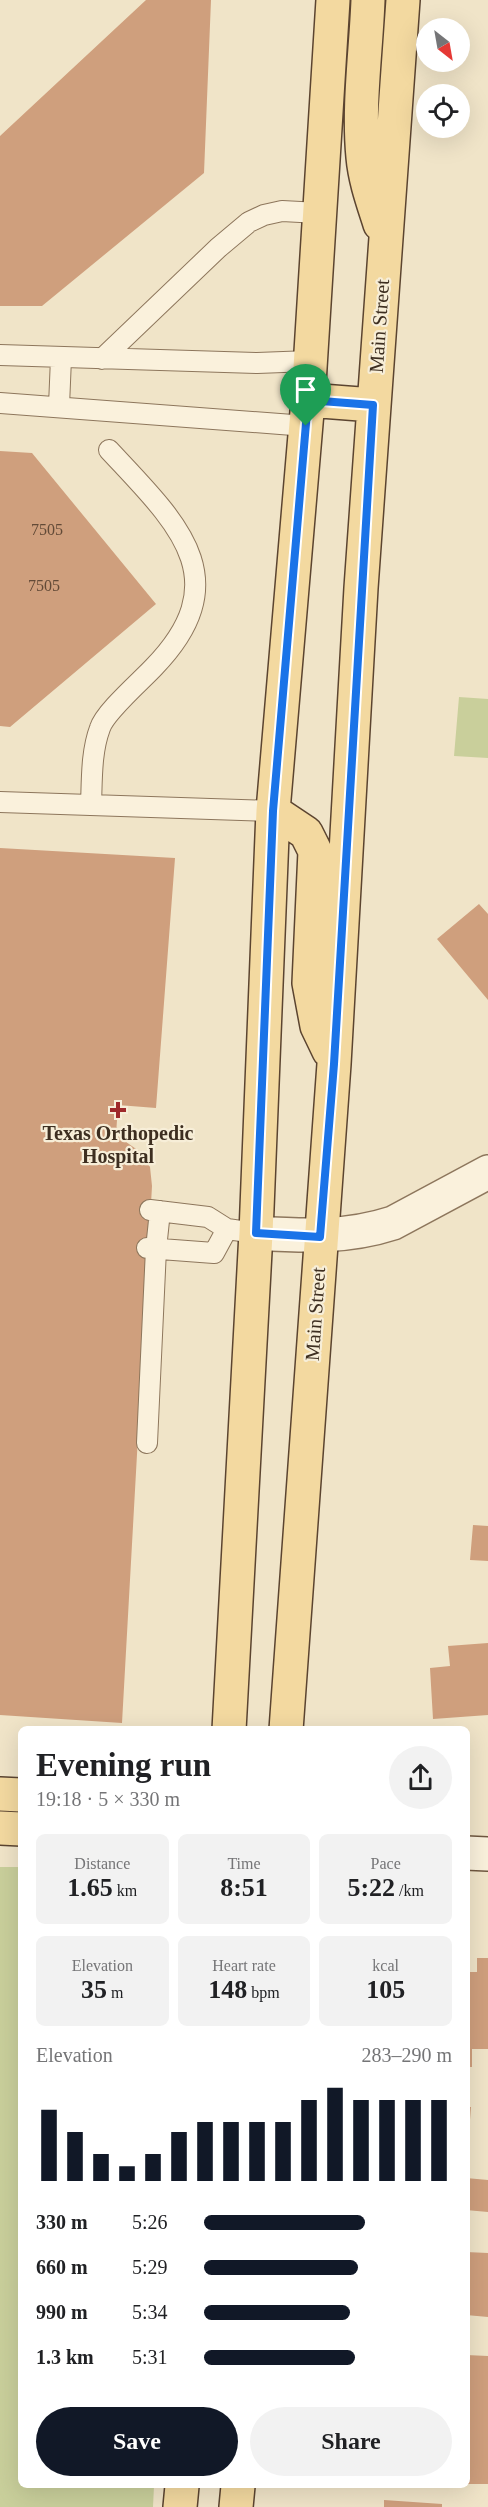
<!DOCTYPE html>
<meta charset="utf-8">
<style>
:root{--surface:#fff;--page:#f2f2f2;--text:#202124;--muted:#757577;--accent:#111827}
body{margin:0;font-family:Georgia,serif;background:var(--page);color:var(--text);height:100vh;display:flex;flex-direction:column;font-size:22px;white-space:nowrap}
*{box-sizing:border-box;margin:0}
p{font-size:20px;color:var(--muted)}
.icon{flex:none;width:33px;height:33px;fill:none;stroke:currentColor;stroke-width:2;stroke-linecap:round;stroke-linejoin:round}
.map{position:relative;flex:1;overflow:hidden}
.sheet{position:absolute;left:18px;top:1726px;width:452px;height:762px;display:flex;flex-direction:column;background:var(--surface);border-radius:9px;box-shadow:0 6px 24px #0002}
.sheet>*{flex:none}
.needle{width:39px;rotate:149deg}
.buttons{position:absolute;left:416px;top:18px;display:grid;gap:12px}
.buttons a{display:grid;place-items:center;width:54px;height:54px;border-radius:50%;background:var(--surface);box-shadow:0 6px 24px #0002;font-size:30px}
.pin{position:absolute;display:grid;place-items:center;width:51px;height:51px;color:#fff;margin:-62px -26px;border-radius:50% 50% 50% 0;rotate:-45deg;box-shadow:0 0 6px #0007}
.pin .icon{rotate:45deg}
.round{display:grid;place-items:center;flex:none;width:63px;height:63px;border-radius:32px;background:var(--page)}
.overview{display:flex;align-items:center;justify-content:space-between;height:102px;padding:0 18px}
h1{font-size:33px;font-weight:800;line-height:45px}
.stats{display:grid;grid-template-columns:repeat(3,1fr);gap:9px;height:102px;padding:6px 18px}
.stats div{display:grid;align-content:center;border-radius:9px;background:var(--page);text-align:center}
.stats b{font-size:26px;font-weight:800}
.stats small{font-size:16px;font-weight:400}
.stats p{font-size:16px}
.chart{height:168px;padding:12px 18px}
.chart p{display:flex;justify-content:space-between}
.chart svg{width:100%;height:108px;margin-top:6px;stroke:var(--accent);stroke-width:6}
.button{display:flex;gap:12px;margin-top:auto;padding:12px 18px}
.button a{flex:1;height:69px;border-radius:36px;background:var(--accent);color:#fff;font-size:24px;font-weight:800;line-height:69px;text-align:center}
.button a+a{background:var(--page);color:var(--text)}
ul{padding:0 18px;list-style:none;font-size:20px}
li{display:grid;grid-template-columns:96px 72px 1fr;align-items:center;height:45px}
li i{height:15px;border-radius:8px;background:var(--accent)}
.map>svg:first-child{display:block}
.green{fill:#c9cf9b}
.building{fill:#cf9f7d}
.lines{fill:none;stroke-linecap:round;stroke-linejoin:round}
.lane-casing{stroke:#8d765c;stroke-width:22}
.street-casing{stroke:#8d765c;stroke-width:36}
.secondary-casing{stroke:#6f573f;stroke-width:36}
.primary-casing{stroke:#5b4430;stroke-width:36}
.lane{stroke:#faf1dc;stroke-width:20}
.street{stroke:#faf1dc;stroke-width:33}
.secondary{stroke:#faf1dc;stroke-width:33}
.primary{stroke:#f3d9a0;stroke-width:33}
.route-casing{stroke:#fff;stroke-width:12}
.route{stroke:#1a73e8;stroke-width:8}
.poi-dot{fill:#9e2a2b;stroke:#f7eed8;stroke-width:2}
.labels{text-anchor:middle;stroke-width:4.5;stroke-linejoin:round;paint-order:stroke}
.number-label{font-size:16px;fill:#624a37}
.street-label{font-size:20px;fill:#3d2e20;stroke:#f7eed8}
.poi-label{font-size:20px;font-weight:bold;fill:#3d2e20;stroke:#f7eed8}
</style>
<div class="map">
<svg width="488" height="2507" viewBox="0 0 488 2507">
<rect width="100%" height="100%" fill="#f0e4c8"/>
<!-- green -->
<path class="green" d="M 459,697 L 488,699 L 488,758 L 454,756 Z
M 0,1867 L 21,1867 L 21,2486 L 154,2486 L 153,2507 L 0,2507 Z"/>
<!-- building -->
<path class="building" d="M 146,0 L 211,0 L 204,173 L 42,306 L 0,306 L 0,136 Z
M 0,451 L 32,453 L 156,604 L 10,727 L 0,726 Z
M 0,848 L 175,858 L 156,1108 L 118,1105 L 116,1135 L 139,1151 L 150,1167 L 152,1186 L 122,1723 L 0,1715 Z
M 479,904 L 488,914 L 488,1000 L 437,939 Z
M 473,1525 L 488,1526 L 488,1561 L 470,1560 Z
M 488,1643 L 488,1715 L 433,1719 L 430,1668 L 450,1666 L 448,1646 Z
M 477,1958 L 488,1958 L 488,2049 L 472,2049 L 472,2067 L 466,2067 L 466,1972 L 477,1972 Z
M 466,2107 L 471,2107 L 468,2145 L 466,2145 Z
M 466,2178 L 488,2180 L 488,2212 L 466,2210 Z
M 466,2252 L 488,2253 L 488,2317 L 466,2315 Z
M 466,2355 L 488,2356 L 488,2484 L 467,2484 Z
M 384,2500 L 442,2504 L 442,2507 L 384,2507 Z"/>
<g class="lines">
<!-- lane casing -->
<g class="lane-casing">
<path id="lane" d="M 0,355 L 257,363 L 310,361
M 102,359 L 218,248 L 249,222 L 264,215 L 282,211 L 319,213
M 0,403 L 306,426
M 59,406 L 61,358
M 0,802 L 273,811
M 91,805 C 92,780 91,752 100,728 C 105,712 141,681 154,667 C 240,578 175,521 109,450
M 150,1210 L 208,1217 L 227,1229 L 256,1233
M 147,1248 L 214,1253 L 227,1229
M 147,1443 L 156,1249 L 160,1211"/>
</g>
<!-- street casing -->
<g class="street-casing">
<path id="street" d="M 256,1233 C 304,1236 347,1238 393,1223 L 488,1172"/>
</g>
<!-- secondary casing -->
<g class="secondary-casing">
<path id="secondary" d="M 466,1853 L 488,1854"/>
</g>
<!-- primary casing -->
<g class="primary-casing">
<path id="primary" d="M 368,0 C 366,52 358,105 363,157 C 365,180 373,202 380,224
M 308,400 L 373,405
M 273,811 L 306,833 L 315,851 L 309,983 L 317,1026 L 329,1051
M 229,1730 L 256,1233 L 273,811 L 308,400 L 333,0
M 286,1730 L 334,1064 L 361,588 L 403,0
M 0,1794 L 21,1795
M 0,1828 L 21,1829
M 180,2507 L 182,2486
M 236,2507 L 238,2486"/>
</g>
<!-- lane -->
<use href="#lane" class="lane"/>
<!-- street -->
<use href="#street" class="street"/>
<!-- secondary -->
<use href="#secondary" class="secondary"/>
<!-- primary -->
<use href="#primary" class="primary"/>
</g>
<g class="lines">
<!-- route casing -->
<g class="route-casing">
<path id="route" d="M 308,400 L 373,405 L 334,1064 L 320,1237 L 256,1233 L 273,811 Z"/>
</g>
<!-- route -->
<use href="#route" class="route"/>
</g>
<!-- markers -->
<path class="poi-dot" d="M115 1101h6v6h6v6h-6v6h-6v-6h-6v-6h6z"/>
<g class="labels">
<!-- number labels -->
<g class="number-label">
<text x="47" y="535">7505</text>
<text x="44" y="591">7505</text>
</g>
<!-- street labels -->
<g class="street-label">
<text transform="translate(379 326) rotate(-86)" y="7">Main Street</text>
<text transform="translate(315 1314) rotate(-86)" y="7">Main Street</text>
</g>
<!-- poi labels -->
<g class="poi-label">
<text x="118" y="1140">Texas Orthopedic<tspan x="118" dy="23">Hospital</tspan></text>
</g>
</g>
</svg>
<div class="buttons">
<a><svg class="needle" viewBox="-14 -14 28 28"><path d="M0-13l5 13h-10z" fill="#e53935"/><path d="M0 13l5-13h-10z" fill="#757577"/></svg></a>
<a><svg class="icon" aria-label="locate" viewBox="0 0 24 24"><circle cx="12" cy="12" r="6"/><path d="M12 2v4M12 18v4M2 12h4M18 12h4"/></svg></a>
</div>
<div class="pin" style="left:306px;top:426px;background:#1e9e55"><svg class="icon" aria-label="arrive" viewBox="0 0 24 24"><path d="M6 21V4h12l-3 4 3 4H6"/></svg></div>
<section class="sheet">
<div class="overview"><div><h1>Evening run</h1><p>19:18 · 5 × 330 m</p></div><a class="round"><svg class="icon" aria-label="share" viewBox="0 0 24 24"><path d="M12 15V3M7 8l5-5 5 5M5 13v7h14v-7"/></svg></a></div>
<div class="stats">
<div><p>Distance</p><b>1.65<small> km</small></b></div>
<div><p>Time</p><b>8:51</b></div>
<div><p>Pace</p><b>5:22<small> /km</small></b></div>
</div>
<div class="stats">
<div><p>Elevation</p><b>35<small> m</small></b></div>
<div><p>Heart rate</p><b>148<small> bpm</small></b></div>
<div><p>kcal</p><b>105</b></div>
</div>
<div class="chart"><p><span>Elevation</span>283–290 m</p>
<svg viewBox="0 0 160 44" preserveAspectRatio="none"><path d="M5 44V15M15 44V24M25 44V33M35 44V38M45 44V33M55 44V24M65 44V20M75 44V20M85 44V20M95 44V20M105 44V11M115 44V6M125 44V11M135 44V11M145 44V11M155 44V11"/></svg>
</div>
<ul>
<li><b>330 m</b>5:26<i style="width:65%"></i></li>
<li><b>660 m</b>5:29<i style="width:62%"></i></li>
<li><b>990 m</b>5:34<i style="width:59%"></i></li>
<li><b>1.3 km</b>5:31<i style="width:61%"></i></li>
</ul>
<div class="button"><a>Save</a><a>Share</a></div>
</section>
</div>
